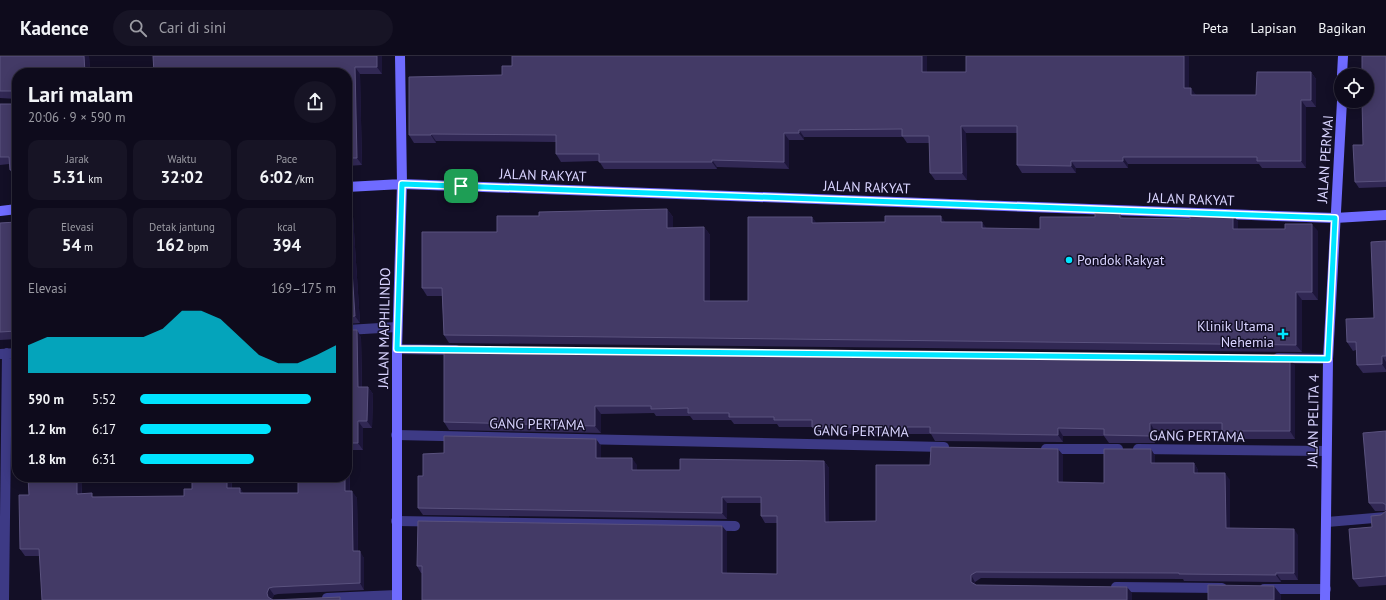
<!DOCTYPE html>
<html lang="id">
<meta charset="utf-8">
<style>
:root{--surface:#0e0b1c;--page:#171425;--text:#f1f3f6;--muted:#9b9ba3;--line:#2e2b3b;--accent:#00e5ff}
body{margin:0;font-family:"PT Sans",sans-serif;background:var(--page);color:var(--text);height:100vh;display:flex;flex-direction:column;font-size:15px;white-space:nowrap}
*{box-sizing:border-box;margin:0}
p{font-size:13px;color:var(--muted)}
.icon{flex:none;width:22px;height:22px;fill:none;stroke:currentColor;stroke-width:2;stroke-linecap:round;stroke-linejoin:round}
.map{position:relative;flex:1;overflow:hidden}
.panel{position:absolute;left:12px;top:12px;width:340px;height:414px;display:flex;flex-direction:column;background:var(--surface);border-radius:16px;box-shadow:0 2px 10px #0003,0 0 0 1px var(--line)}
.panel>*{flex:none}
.controls{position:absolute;left:1334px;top:12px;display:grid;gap:8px}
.controls a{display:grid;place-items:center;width:40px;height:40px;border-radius:50%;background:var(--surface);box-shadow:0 2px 10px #0003,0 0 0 1px var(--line);font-size:20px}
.pin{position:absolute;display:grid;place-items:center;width:34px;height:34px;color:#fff;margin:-17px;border-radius:8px;box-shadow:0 2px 6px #0006}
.round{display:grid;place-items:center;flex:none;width:42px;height:42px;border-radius:21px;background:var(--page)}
.overview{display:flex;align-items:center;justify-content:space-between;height:68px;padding:0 16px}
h1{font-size:22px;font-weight:800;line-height:30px}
.figures{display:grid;grid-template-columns:repeat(3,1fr);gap:6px;height:68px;padding:4px 16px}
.figures div{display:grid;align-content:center;border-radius:10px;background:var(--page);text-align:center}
.figures b{font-size:17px;font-weight:800}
.figures small{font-size:11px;font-weight:400}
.figures p{font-size:11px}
.chart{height:112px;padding:8px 16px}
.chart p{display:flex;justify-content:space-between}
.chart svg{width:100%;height:72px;margin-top:4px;fill:var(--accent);opacity:.7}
ul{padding:0 16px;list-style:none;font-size:13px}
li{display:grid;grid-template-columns:64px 48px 1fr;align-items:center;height:30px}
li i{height:10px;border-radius:5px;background:var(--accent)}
header{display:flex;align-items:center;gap:24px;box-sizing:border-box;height:56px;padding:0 20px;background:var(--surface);border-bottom:1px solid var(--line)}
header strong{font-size:19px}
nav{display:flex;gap:22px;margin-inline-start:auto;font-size:14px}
.search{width:280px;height:36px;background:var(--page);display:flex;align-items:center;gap:10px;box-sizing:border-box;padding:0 14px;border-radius:22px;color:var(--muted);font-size:15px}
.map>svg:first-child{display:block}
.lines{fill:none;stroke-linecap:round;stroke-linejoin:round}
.street{stroke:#3d3a85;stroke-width:10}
.secondary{stroke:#6f6bff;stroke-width:10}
.wall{fill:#312854}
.shaded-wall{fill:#1d163a}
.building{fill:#433a66;stroke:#5a527e}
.route-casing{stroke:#fff;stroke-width:8}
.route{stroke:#00e5ff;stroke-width:5}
.poi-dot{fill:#00e5ff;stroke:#130f26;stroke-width:1.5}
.labels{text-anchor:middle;stroke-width:3;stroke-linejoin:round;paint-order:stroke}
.street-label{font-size:14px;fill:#d9d4ff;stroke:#130f26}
.poi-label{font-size:14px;fill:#d9d4ff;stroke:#130f26;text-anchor:start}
</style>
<header>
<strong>Kadence</strong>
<div class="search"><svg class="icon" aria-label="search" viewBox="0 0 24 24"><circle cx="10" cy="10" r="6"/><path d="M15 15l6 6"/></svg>Cari di sini</div>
<nav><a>Peta</a><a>Lapisan</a><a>Bagikan</a></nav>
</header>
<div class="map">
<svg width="1386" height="544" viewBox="0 0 1386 544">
<rect width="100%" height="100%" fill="#130f26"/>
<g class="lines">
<!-- street -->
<path class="street" d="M 347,274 L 397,271
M 397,293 L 456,294
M 0,298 L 17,297
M 1278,302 L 1328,303
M 396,379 L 944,391
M 1046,393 L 1118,393
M 1138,393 L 1326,395
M 396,465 L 735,470
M 1327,466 L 1386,461
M 1116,531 L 1222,532
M 1264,533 L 1326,533
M 327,542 L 397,539
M 4,544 L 7,297"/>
<!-- secondary -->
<path class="secondary" d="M 1342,19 L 1343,0
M 347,131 L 402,128 L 1335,162 L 1386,159
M 0,155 L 17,153
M 397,544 L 397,293 L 402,128 L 400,0
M 1325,544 L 1328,303 L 1342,45"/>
</g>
<!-- wall -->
<path class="wall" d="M 0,0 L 89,0 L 90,17 L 17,17 L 17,43 L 0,42 Z
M 382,0 L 382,18 L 360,18 L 362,109 L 347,110 L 347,17 L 154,17 Z
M 927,0 L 927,16 L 1189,32 L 1196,39 L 1256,39 L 1311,16 L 1316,23 L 1316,51 L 1306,51 L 1306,112 L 1262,112 L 1259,108 L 1128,108 L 1128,112 L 1076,112 L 1076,117 L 1022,117 L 1017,109 L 1017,77 L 966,77 L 967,124 L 935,124 L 930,117 L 929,87 L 907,87 L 903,81 L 804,81 L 804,84 L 789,84 L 789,113 L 717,111 L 717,113 L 604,113 L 599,105 L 561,106 L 556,98 L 556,86 L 436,85 L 436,87 L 414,87 L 409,79 L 502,19 Z
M 1386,0 L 1386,131 L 1359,132 L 1355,126 Z
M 17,46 L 17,121 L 15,122 L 10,114 L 9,108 L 0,109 L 0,48 L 12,48 Z
M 347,139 L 352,145 L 360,267 L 347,268 Z
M 667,153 L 673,161 L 673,172 L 704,171 L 710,179 L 710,245 L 748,245 L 812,161 L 816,167 L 945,166 L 987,172 L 1040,173 L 1095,161 L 1120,158 L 1123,162 L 1190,163 L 1233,158 L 1238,166 L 1238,173 L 1318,175 L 1318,244 L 1302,244 L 1302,296 L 449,287 L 444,279 L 442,240 L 427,240 L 422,232 L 497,176 L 539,160 Z
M 17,166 L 17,283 L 0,284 L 0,167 Z
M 1386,185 L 1386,316 L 1363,317 L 1357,309 L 1356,294 L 1353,295 L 1347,286 L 1374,262 Z
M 347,274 L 361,281 L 362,331 L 368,331 L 373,338 L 372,372 L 363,372 L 363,394 L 349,394 L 350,435 L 357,442 L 358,495 L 364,502 L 364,534 L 278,538 L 274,539 L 272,543 L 273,544 L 342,544 L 42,544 L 40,500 L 25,500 L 20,493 L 29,439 L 28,421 L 81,421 L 82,438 L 95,441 L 184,440 L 192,433 L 231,421 L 232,432 L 240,432 L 243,437 L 298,437 L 347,421 Z
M 444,293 L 1295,309 L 1295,383 L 1227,383 L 1222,375 L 1222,374 L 1155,375 L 1155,387 L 1109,387 L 1104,380 L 1063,380 L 1063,386 L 935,385 L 931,378 L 818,378 L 813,371 L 779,371 L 777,368 L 734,368 L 731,364 L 693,364 L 690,360 L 656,360 L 654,357 L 601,358 L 601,377 L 449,374 L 444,366 Z
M 1386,375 L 1386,529 L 1359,531 L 1353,523 L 1372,471 L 1381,459 L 1386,455 L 1375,455 L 1369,447 Z
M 596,383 L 601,390 L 601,402 L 637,409 L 637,414 L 680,414 L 824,405 L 829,412 L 829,466 L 876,465 L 930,409 L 1063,399 L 1063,426 L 1104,427 L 1151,393 L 1155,400 L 1155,407 L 1194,407 L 1198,414 L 1198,417 L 1230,424 L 1230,472 L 1298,479 L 1298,524 L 1281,524 L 1281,526 L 1184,525 L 1183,523 L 981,522 L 975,526 L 975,528 L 976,529 L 1132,537 L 1132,544 L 422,544 L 422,517 L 421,517 L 417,510 L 722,470 L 727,476 L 727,517 L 777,518 L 777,467 L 765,467 L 761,460 L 761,447 L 727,447 L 727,463 L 423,459 L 418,452 L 423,420 L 444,397 Z"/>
<!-- shaded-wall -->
<path class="shaded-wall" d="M 84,0 L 89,0 L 90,17 L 85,17 Z
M 377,0 L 382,0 L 382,18 L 377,11 Z
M 922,0 L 927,0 L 927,23 L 922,16 Z
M 1184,0 L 1189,0 L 1189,39 L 1184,32 Z
M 355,11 L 360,18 L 362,109 L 357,102 Z
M 1311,16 L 1316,23 L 1316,51 L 1311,44 Z
M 1191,32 L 1196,39 L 1191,39 Z
M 1301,44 L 1306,51 L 1306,112 L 1301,105 Z
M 961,70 L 966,77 L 967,124 L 962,117 Z
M 799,74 L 804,81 L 804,84 L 799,77 Z
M 784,77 L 789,84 L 789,113 L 784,106 Z
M 431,78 L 436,85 L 436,87 L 431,79 Z
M 1123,101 L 1128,108 L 1128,112 L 1123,105 Z
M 712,104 L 717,111 L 717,113 L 712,106 Z
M 1071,105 L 1076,112 L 1076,117 L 1071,110 Z
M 347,139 L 352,145 L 360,267 L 355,260 Z
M 667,153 L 673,161 L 673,179 L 667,172 Z
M 1120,158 L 1125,165 L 1120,162 Z
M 1233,158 L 1238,166 L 1238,180 L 1233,173 Z
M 941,160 L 946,167 L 941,166 Z
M 812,161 L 818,169 L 812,167 Z
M 982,166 L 988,174 L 982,172 Z
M 1312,168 L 1318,175 L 1318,244 L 1312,236 Z
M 704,171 L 710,179 L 710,253 L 704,245 Z
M 1296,236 L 1302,244 L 1302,296 L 1296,289 Z
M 357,274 L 361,281 L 362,338 L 358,331 Z
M 1382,300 L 1386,306 L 1386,314 L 1382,308 Z
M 1290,302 L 1295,309 L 1295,383 L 1290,375 Z
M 368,331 L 373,338 L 372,372 L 367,365 Z
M 595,350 L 601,358 L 601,377 L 595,370 Z
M 358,365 L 363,372 L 363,394 L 358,387 Z
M 1150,367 L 1155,375 L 1155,387 L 1150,380 Z
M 1058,372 L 1063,380 L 1063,386 L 1058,379 Z
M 596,383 L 601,390 L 601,409 L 596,402 Z
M 347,392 L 349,394 L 350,442 L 345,435 L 345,421 L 347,421 Z
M 1058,393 L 1063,399 L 1063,433 L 1058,426 Z
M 1151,393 L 1155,400 L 1155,413 L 1151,407 Z
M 632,402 L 637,409 L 637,420 L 632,414 Z
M 824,405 L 829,412 L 829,472 L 825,466 Z
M 1194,407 L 1198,414 L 1198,423 L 1194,417 Z
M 1225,417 L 1230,424 L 1230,479 L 1226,472 Z
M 77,421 L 81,421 L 82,445 L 77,438 Z
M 227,421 L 231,421 L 232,439 L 227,432 Z
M 240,432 L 244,438 L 240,437 Z
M 352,435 L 357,442 L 358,502 L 353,495 Z
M 722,441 L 727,447 L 727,463 L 722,457 Z
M 722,470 L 727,476 L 727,524 L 722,517 Z
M 1294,473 L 1298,479 L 1298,524 L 1294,517 Z
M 360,495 L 364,502 L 364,534 L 360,527 Z
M 1276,517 L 1281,524 L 1281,526 L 1276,519 Z
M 971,519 L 975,526 L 976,532 L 971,526 Z
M 1274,530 L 1281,539 L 1281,544 L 1274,544 Z
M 1127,531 L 1132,537 L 1132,544 L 1127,544 Z
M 269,532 L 274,539 L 272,544 L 268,541 L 267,537 Z"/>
<!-- building -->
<path class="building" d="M 0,0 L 84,0 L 85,17 L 17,17 L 17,38 L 12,35 L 0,35 Z
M 153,0 L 377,0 L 377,11 L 355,11 L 357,102 L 347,102 L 347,17 L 154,17 Z
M 512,0 L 922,0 L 922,16 L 966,16 L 966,0 L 1184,0 L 1184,32 L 1191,32 L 1191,39 L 1256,39 L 1257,16 L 1311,16 L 1311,44 L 1301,44 L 1301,105 L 1257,105 L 1257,101 L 1123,101 L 1123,105 L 1071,105 L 1071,110 L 1017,109 L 1017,70 L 961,70 L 962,117 L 930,117 L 929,80 L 902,80 L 902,73 L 799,74 L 799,77 L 784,77 L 784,106 L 712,104 L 712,106 L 599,106 L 599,98 L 556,98 L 556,79 L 431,78 L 431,79 L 409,79 L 409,21 L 502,19 L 502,10 L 512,10 Z
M 1362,0 L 1386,0 L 1386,125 L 1355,126 L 1353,89 L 1363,89 L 1362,45 L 1367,45 L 1367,19 L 1362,19 Z
M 17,46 L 17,114 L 10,114 L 9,101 L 0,101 L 0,48 L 12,48 Z
M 347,139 L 355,260 L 347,261 Z
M 667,153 L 667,172 L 704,171 L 704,245 L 748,245 L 748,161 L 812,161 L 812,167 L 885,166 L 885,160 L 941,160 L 941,166 L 982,166 L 982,172 L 1040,173 L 1040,161 L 1095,161 L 1095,157 L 1120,158 L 1120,162 L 1190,163 L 1190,158 L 1233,158 L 1233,173 L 1285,173 L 1285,168 L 1312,168 L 1312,236 L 1296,236 L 1296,289 L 444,279 L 442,232 L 422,232 L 422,176 L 497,176 L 497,160 L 539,160 L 539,156 Z
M 17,166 L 17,275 L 0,276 L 0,167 Z
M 1386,185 L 1386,300 L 1382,300 L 1382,308 L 1357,309 L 1356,286 L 1347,286 L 1346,263 L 1374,262 L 1371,186 Z
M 347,274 L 357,274 L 358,331 L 368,331 L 367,365 L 358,365 L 358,387 L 347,387 Z
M 444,293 L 1290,302 L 1290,375 L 1222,375 L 1222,367 L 1150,367 L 1150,380 L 1104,379 L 1104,373 L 1058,372 L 1058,379 L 930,377 L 930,371 L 812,371 L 812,364 L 774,364 L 774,361 L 729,361 L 729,357 L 688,357 L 688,352 L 651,353 L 651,350 L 595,350 L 595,370 L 444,366 Z
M 1386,375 L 1386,454 L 1386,449 L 1383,447 L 1369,447 L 1363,377 Z
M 444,380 L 596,383 L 596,402 L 632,402 L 632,414 L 680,414 L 680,403 L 824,405 L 825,466 L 876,465 L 876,409 L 930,409 L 931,391 L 1058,393 L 1058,426 L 1104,427 L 1104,393 L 1151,393 L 1151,407 L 1194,407 L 1194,417 L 1225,417 L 1226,472 L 1294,473 L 1294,517 L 1276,517 L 1276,519 L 1179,518 L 1179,517 L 976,516 L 971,519 L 971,526 L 976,529 L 1127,531 L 1127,544 L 422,544 L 422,510 L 417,510 L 418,465 L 722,470 L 722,517 L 777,518 L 777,460 L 761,460 L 761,441 L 722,441 L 722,457 L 418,452 L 418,420 L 423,420 L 423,398 L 444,397 Z
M 28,421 L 77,421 L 77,438 L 92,437 L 92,441 L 184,440 L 184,433 L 192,433 L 192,421 L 227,421 L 227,432 L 240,432 L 240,437 L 298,437 L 298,421 L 345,421 L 345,435 L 352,435 L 353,495 L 360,495 L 360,527 L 273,531 L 269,532 L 267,537 L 268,541 L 273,544 L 340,541 L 340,544 L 42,544 L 39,493 L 20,493 L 19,439 L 29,439 Z
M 1386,455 L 1386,520 L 1353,523 L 1349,473 L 1372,471 L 1371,460 L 1381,459 Z
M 1208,529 L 1274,530 L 1274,544 L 1208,544 Z"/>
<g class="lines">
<!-- route casing -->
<g class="route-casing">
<path id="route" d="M 402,128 L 1335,162 L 1328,303 L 397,293 Z"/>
</g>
<!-- route -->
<use href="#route" class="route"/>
</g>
<!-- markers -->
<g class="poi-dot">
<circle cx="1069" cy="204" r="4"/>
<path d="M1281 272h4v4h4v4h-4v4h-4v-4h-4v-4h4z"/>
</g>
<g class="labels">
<!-- street labels -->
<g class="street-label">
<text transform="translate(1325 103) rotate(-86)" y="5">JALAN PERMAI</text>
<text transform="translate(543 119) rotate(2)" y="5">JALAN RAKYAT</text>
<text transform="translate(867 131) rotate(2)" y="5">JALAN RAKYAT</text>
<text transform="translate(1191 143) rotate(2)" y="5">JALAN RAKYAT</text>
<text transform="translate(384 272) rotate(-89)" y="5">JALAN MAPHILINDO</text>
<text transform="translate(1313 365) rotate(-89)" y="5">JALAN PELITA 4</text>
<text transform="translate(537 368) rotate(1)" y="5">GANG PERTAMA</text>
<text transform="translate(861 375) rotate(1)" y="5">GANG PERTAMA</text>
<text transform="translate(1197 380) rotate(1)" y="5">GANG PERTAMA</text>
</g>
<!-- poi labels -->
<g class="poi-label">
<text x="1077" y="209">Pondok Rakyat</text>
<text x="1274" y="275" text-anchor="end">Klinik Utama<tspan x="1274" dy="16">Nehemia</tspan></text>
</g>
</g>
</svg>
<div class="controls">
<a><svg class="icon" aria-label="locate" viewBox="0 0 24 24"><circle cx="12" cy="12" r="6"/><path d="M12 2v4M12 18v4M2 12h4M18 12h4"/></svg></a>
</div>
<div class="pin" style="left:461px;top:130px;background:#1e9e55"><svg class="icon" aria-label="arrive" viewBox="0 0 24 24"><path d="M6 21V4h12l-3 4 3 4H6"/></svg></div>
<section class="panel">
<div class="overview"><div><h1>Lari malam</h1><p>20:06 · 9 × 590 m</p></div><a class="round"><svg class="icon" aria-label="share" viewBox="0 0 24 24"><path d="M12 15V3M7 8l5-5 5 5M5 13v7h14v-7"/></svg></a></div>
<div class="figures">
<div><p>Jarak</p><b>5.31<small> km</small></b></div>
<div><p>Waktu</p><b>32:02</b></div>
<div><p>Pace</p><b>6:02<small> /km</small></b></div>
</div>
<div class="figures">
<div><p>Elevasi</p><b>54<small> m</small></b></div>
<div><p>Detak jantung</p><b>162<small> bpm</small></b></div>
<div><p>kcal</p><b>394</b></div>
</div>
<div class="chart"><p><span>Elevasi</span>169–175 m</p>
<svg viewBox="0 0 160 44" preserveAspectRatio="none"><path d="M0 44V27L10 22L20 22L30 22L40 22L50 22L60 22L70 17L80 6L90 6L100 11L110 22L120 33L130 38L140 38L150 33L160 27V44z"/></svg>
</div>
<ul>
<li><b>590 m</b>5:52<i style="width:87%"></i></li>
<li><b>1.2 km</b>6:17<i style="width:67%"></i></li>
<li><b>1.8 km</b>6:31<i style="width:58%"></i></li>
</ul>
</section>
</div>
